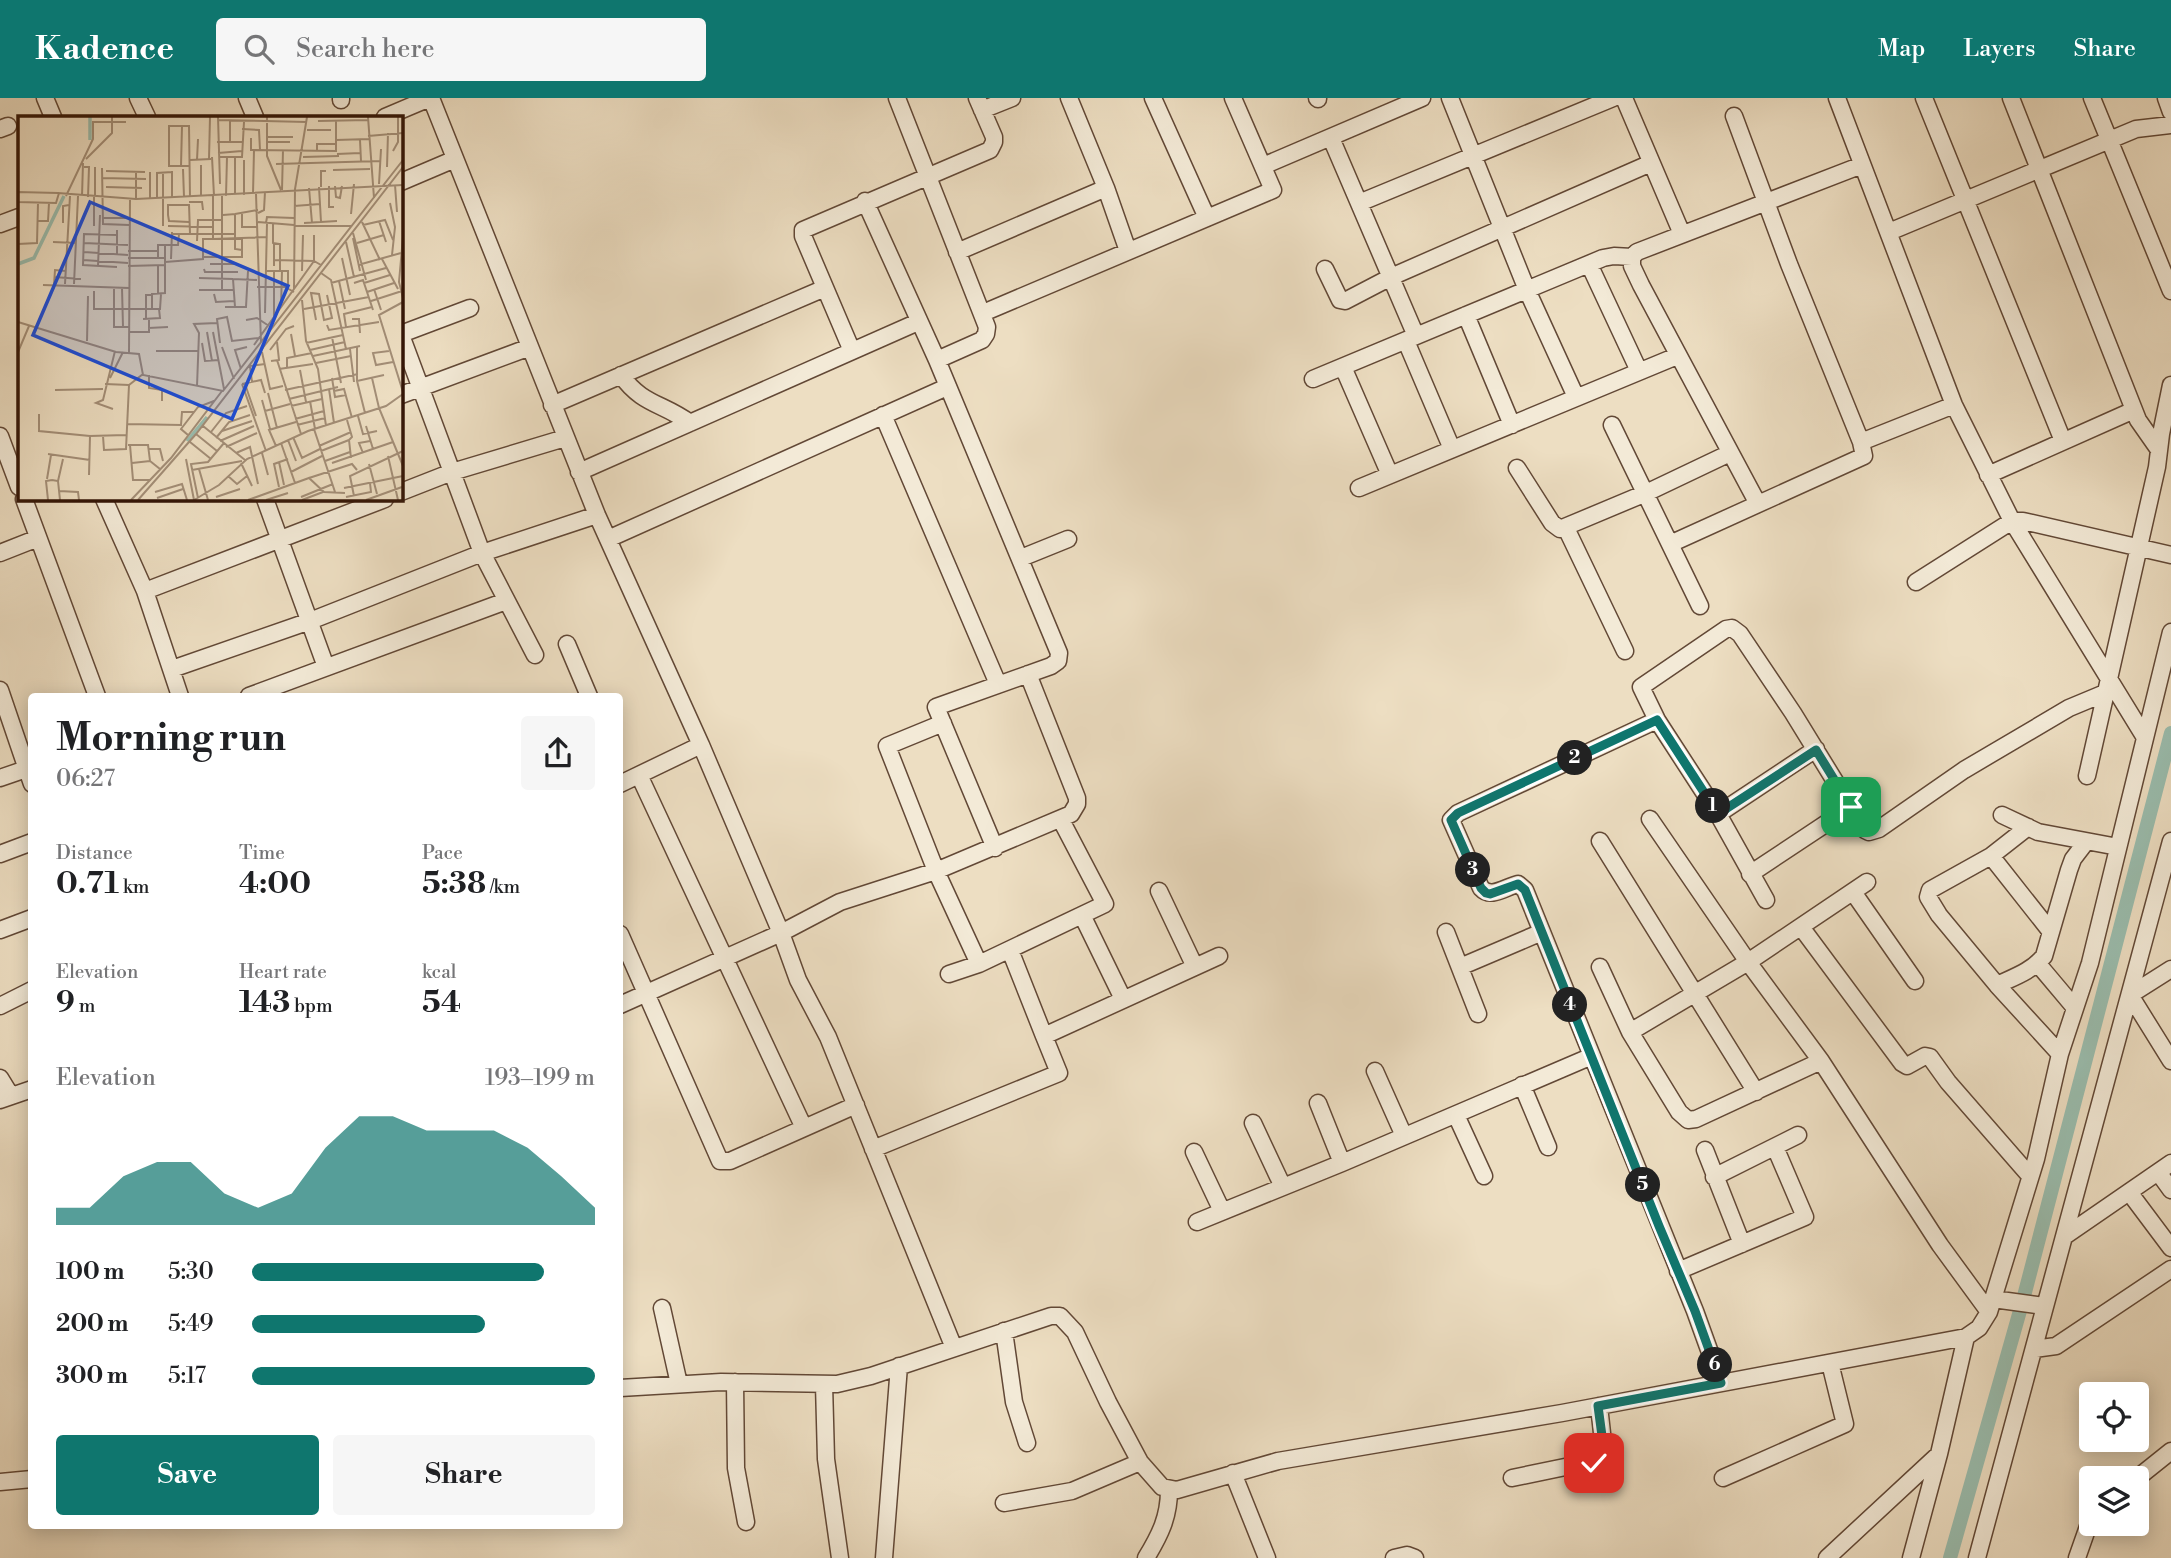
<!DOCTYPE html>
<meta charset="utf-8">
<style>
:root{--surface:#fff;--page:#f6f6f6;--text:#202124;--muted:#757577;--accent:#0f766e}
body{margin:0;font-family:"Libre Bodoni",serif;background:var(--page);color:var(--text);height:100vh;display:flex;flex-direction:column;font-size:26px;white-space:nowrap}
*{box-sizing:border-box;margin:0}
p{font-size:23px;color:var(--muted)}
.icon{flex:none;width:38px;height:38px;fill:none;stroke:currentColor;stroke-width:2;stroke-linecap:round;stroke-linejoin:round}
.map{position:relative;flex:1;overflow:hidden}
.sheet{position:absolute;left:28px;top:595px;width:595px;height:836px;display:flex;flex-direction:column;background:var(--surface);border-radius:7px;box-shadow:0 4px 18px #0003}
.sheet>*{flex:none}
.tools{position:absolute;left:2079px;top:1284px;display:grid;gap:14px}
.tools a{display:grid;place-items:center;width:70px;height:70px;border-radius:7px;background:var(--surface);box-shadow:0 4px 18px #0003;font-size:35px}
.pin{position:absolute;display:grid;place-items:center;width:60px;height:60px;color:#fff;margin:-30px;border-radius:14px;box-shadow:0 4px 10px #0006}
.km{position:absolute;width:35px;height:35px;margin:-18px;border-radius:50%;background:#222;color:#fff;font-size:19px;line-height:35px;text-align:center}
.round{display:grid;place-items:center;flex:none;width:74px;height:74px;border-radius:7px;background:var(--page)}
.headline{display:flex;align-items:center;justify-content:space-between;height:119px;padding:0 28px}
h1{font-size:38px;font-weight:700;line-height:52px}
.stats{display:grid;grid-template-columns:repeat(3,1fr);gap:10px;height:119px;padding:7px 28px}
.stats div{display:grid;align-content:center}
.stats b{font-size:30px;font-weight:700}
.stats small{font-size:19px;font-weight:400}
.stats p{font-size:19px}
.chart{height:196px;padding:14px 28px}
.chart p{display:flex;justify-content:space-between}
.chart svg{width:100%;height:126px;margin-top:7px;fill:var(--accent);opacity:.7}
.cta{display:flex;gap:14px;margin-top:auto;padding:14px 28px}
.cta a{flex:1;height:80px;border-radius:7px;background:var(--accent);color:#fff;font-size:28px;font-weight:700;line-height:80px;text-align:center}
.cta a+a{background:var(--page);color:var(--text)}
ul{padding:0 28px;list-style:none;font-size:23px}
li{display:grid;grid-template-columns:112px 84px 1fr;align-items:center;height:52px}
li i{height:18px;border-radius:9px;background:var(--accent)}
header{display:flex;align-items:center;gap:42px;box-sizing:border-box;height:98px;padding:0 35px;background:var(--accent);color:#fff}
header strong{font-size:33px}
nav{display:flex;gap:38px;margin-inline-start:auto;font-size:24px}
.search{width:490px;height:63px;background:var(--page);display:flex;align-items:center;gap:18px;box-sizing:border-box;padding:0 24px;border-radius:7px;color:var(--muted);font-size:26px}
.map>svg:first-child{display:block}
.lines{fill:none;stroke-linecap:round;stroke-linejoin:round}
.canal{stroke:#9abdae;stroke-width:14}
.minor-casing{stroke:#624836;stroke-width:19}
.minor{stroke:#f3ead7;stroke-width:16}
.route-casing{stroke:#fff;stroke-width:14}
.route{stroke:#0f766e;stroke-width:9}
.inset-river{fill:none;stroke:#9abdae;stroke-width:3.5}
.inset-road{fill:none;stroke:#a38e77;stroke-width:2}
.view{fill:#1d4ed8;fill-opacity:0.15;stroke:#1d4ed8;stroke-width:3.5}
.inset-edge{fill:none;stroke:#341607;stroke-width:3.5}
</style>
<header>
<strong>Kadence</strong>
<div class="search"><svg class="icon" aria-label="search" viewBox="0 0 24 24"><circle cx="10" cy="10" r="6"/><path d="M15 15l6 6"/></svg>Search here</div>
<nav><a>Map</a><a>Layers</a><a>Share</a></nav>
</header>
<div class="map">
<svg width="2171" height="1460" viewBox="0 0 2171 1460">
<rect width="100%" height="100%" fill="#eddec2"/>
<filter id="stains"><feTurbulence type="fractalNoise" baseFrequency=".00286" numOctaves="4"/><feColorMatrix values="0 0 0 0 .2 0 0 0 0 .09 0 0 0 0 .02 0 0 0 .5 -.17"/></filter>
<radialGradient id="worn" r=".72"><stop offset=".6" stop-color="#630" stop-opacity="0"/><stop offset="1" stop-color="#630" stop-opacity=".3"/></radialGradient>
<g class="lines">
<!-- canal -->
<path class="canal" d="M 1950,1460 L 2023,1202 L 2171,635"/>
<!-- minor casing -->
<g class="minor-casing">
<path id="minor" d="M 45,0 L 53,19
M 138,0 L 147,19
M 247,0 L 255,19
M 341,0 L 341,2
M 431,0 L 597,417 L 701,647 L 781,835 L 798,882 L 828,939 L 954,1250
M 897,0 L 987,229 L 986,236 L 982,242 L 937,262
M 1069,0 L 1106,90 L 1128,153
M 1153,0 L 1207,120
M 1317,0 L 1318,1
M 1450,0 L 1527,192 L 1576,299
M 1624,0 L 1682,136
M 1837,0 L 1954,307 L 2012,423 L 2144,638
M 1924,0 L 2063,343
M 2011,0 L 2138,322 L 2159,352
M 2092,0 L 2171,193
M 2166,0 L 2171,14
M 982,12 L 1012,0
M 385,19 L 430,0
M 0,31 L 8,28
M 1331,40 L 1416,238
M 1263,68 L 1422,0
M 401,84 L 455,61
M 865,103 L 937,262 L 1059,555 L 1058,563 L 1051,568 L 936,609 L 995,750
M 1359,105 L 1613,0
M 0,126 L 19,119
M 1889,134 L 2136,31 L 2171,27
M 957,154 L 1106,90
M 1589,166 L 1639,273
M 1325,171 L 1340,202 L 1345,203 L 1391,179 L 1651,65
M 983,215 L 1273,92 L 1233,0
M 1466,217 L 1512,327
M 401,236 L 470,210
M 401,237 L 482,455 L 535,557
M 1406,243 L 1452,351
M 852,253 L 803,138 L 803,132 L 990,52 L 994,44 L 994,39 L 977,0
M 1343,269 L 1390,377
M 621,277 C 642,307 663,305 690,325
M 1313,281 L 1603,160 L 1614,158 L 1632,159
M 401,297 L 530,249
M 552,307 L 825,190
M 883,317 L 998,586
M 1612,327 L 1700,508
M 0,338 L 19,389
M 1861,344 L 1954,307
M 1517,370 L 1552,425 L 1560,431 L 1646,395 L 1730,355
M 579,374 L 918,224
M 1988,377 L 2134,312
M 1359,390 L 1677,258
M 401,394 L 452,374 L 565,340
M 24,401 L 97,598
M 104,401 L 145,493 L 180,598
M 265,401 L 326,569
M 1758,406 L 1641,187 L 1632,168 L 1632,159 L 1637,154 L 1862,67
M 1566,430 L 1625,553
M 608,441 L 947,289
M 1670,446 L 1864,358 L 1861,344 L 1789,166 L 1734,18
M 0,455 L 38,440
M 1021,460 L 1068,441
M 1916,484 L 2012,423 L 2023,423 L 2171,457
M 145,493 L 385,401
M 567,546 L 589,598
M 172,571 L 310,523 L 482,455 L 597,417
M 0,592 L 32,686
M 249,598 L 506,503
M 1657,622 L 1458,715 L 1451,722 L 1481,790 C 1491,801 1505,789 1518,786 L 1525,792 L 1695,1213 L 1721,1285
M 943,625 L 887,648 L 936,773 L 979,866
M 639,677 L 804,1030
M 2087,678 L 2157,369 L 2161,336 L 2171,287
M 0,680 L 32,669
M 620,686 L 701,647
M 1718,716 L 1816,651
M 2002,717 L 2038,734 L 2118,749
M 1650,721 L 1748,864 L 1821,963 L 1940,1147 L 1989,1214
M 2028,729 L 1991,758 L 1930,792 L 1928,799 L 1939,817 L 1997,887 L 2060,956
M 1600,743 L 1756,994
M 0,756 L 32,744
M 1991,758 L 2051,834
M 1750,776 L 1851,709
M 1159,793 L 1195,869
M 1853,794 L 1915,883
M 1766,802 L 1718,716 L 1657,622 L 1641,589 L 1726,531 L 1732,530 L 1740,536 L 1793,615 L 1865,732 L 1869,734 L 1879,731 L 1964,672 L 2069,610 L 2105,595
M 1082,817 L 1123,901
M 1801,829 L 1902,965 L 1907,968 L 1925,958 L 1930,959 L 1948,984 L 2030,1078
M 0,832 L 32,820
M 1446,834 L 1478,916
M 620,836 L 720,1063 L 730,1063 L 856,1007
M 1010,852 L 1044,938 L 1219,858
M 2038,866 L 2075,910
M 1460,869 L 1542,834
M 1600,869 L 1630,934 L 1679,1014 L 1688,1022 L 1696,1021 L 1821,963
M 2171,871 L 2130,897 L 2171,963
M 949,876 L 979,866 L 1105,806 L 1061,722
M 1997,887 C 2014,879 2032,873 2044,858 L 2069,772 L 2073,761 L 2086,744
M 620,907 L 781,835 L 840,804 L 936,773 L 1071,716 L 1077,706 L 1077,700 L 1028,576
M 0,908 L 32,892
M 1630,934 L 1748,864 L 1867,784
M 1375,973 L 1404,1038
M 0,980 L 11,998
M 1522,987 L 1548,1049
M 0,1002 L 32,991
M 1318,1005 L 1342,1065
M 1456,1017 L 1484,1078
M 1253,1025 L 1283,1089
M 873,1051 L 1059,975 L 1044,938
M 1705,1052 L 1742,1146
M 1194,1054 L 1222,1113
M 2158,1074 L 2171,1092
M 1714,1079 L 1798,1037
M 2129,1094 L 2171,1150
M 1197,1124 L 1342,1065 L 1592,958
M 2065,1138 L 2171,1065
M 1678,1173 L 1805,1119 L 1775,1049
M 1993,1201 L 2044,1208
M 662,1210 L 679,1286
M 1004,1233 L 1014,1304 L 1027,1345
M 2034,1251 L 2056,1248 L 2171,1171
M 735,1284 L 736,1370 L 746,1424
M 824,1286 L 826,1361 L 840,1460
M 620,1290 L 721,1284 L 837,1286 L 871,1278 L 1051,1218 L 1060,1218 L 1075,1234 L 1108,1304 L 1140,1364 L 1162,1389 L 1177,1392 L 1278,1363 L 1562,1315 L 1966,1239 L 1979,1230 L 1989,1214 L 2036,1061 L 2060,956 L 2090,865 L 2171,534
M 1233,1375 L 1267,1460
M 1512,1380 L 1599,1362 L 1604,1353 L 1599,1308
M 1723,1380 L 1845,1326 L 1830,1265
M 2136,1381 L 2171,1353
M 0,1384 L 32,1381
M 1004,1405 L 1072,1393 L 1140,1364
M 884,1460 L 899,1268
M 1146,1460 C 1160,1437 1169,1419 1169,1392
M 1394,1460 L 1407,1457 L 1415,1460
M 1827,1460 L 1938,1357
M 1911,1460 L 1939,1356 L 1966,1239
M 1977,1460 L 2171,743
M 2077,1460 L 2091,1420"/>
</g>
<!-- minor -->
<use href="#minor" class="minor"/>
</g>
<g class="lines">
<!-- route casing -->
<g class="route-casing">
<path id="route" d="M 1594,1365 L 1603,1358 L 1604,1353 L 1598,1308 L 1721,1285 L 1695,1213 L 1659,1128 L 1525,792 L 1518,786 L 1490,796 L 1486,795 L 1481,790 L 1451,722 L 1458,715 L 1657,622 L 1718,716 L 1816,652 L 1851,709"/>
</g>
<!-- route -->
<use href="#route" class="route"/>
</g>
<!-- overview -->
<g transform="translate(18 18)">
<rect width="385" height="385" fill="#eddec2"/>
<path class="inset-river" d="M 72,24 L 72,1M 0,148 L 16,142 L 46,80M 169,325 L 189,301"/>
<path class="inset-road" d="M 200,1 L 202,68M 249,1 L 249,40 L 263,74M 350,1 L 356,82M 200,4 L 289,6M 300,5 L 350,4M 164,10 L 163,50 L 172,50M 224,13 L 241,14 L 242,34M 289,14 L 313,14M 350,20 L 385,17M 249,21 L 275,21M 233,22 L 233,34 L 318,35 L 318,5M 318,24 L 351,23M 342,24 L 343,45M 199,26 L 224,26M 212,26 L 212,4M 249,26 L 272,26M 375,35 L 380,26 L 380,1M 299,36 L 299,28 L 318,28M 200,37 L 224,35M 319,38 L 342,37M 194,41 L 196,80M 202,41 L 224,41 L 226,6M 217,41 L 217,79M 285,41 L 321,40M 68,43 L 94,17 L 94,6 L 108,6M 191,43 L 192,1M 172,44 L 193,43M 179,44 L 180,23M 226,44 L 226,79M 258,48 L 362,45M 183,49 L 183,80M 163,50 L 151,50 L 151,10 L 171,10 L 172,81M 66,51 L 71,51 L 70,81M 369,51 L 370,17M 84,52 L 85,108 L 111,109M 165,53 L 166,81M 315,54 L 352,53M 88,55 L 127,56M 154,55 L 154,81M 145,56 L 145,110M 84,62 L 128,63M 361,68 L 363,33M 377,69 L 379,96M 311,70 L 311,91 L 316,91M 317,70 L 318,81 L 322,82 L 324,70M 88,71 L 124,72M 301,71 L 303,106M 303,71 L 303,55 L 308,55M 291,72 L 294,107M 264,74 L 265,34M 41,77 L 38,87 L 0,86 L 0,76 L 40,77 L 118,83 L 385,69M 235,78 L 236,34M 238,78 L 243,227M 48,80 L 75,23 L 75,6 L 94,6 L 94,1M 64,80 L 65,47M 208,80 L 209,41M 76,81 L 76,110M 77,81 L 77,51M 132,82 L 132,56M 139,82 L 139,57 L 154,56M 118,83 L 118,56M 171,86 L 184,86 L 185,94M 372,87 L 377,111 L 374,139M 171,89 L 150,89 L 150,99 L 151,105 L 171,106M 276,90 L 302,88M 224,96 L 224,111 L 240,111M 240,97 L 246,94 L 247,76M 217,98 L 240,94M 333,98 L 336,68M 205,99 L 217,98 L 217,133 L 224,134M 85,102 L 111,102M 19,105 L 30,105 L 31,87M 361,105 L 368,126M 240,106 L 276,109M 344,106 L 362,144M 45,107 L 45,90 L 51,89M 248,107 L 249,101 L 276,102M 286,107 L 319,105M 255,108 L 255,127 L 262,128 L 262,155M 345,109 L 367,104 L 375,124M 150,110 L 195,111M 276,110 L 334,110M 335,117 L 348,164M 154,118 L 172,118 L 171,88M 172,118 L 218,118M 385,121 L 381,166 L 385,182M 335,122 L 342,155M 195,123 L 249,121M 179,125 L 180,104 L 205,104M 35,126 L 58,127M 328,126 L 336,161M 66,127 L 110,129M 256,127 L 256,150M 339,127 L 366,119M 0,128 L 19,127 L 20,87M 110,135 L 140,135M 66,136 L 110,139M 99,139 L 99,114M 185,141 L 224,141 L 224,122M 110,142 L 147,142M 140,142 L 140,129 L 160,129 L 161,118M 324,142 L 332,179M 153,143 L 154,116M 364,143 L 380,173M 65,144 L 110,147M 256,144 L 296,145 L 296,119M 147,146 L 185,143 L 185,123 L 195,123 L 195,80M 192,148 L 220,148M 140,149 L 140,178M 340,149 L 383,137M 80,150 L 82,99M 110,150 L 147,149M 99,151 L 65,149 L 66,118 L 99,119M 186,153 L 187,156 L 220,156M 248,155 L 270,155 L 270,173M 284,155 L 285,119M 303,157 L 313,164 L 328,233M 36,161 L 63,163M 181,162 L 215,163M 321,165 L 327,193M 313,167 L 368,152M 336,167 L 345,164 L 355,194M 346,167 L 372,159M 47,168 L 52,80M 56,168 L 60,80M 25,169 L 111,172M 36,169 L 37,154 L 48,155M 239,171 L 267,171 L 276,176M 104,172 L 105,211M 96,173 L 96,211 L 111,211M 276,173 L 277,73 L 289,1M 356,173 L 363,194M 181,174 L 215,174M 204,174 L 204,80M 76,175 L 76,193 L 142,193 L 143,178M 349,176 L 376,167M 196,178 L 198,186 L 216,185M 284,184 L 288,225 L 300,253 L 308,310M 353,185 L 384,175M 385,186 L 361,199 L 385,276M 207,191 L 228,191 L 230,155M 217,191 L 215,163 L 239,164M 263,191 L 264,155M 134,193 L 134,178 L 147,177 L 147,129M 286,193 L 351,181M 247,197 L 249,107M 256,202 L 256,155M 125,203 L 142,202 L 141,193M 128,203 L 128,179 L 134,179M 131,203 L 131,212 L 150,211M 334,203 L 341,203 L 342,217M 228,204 L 239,202 L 251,210M 298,204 L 293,177 L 301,178 L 306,204 L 314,202 L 309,179M 0,206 L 98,236 L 121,238 L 125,259 L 205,275 L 385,44M 309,209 L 311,214 L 361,206M 328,211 L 326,198 L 354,191M 111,216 L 131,216 L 131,212M 189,216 L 194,245M 195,216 L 206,273M 273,218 L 277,240M 314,221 L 323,267M 69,225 L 70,180M 184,227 L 187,245 L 201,244M 202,227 L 199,203 L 209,201 L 214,225 L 241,222M 288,227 L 325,219M 236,229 L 296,145 L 303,149M 204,231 L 216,263M 339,231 L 339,265 L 347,297M 332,233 L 336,266M 252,234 L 268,213 L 276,210M 292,234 L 327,226M 138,235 L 180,235M 371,235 L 355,237 L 358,249 L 375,246M 0,236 L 11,210M 244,236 L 252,273 L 265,270M 111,237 L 112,82M 295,240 L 342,230M 259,244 L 283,318M 253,245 L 261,244 L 259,226M 298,247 L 333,240M 269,252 L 269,242 L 294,237M 223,253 L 217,234 L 229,231M 261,253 L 295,248M 282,254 L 288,286M 131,259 L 131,272 L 144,274 L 144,285M 92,262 L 105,236M 314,262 L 317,281 L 328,279M 354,262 L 361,292 L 385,350M 339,265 L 366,259M 234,266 L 232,250 L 247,248M 87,268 L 111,269 L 125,258M 224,268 L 248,335M 224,268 L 243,264 L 247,277M 227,268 L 238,300M 179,270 L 181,217 L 176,208 L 199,207M 311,273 L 316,307M 37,274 L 85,273M 267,274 L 340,258M 316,275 L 326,273 L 334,302M 250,277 L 259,312M 271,283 L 320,271M 244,284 L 252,313M 292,285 L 297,313M 273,290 L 304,283M 95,293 L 78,287 L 85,284 L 97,235M 247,295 L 272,288M 21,298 L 21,315 L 72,320M 340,300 L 345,318 L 359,315M 277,303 L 306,295M 329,304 L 334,321 L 331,324M 109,308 L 163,309 L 164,296 L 176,296M 279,309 L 307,302M 185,310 L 227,344M 348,310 L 355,333M 296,313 L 317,376M 204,315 L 234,305M 193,316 L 208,297 L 229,290M 178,318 L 199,335M 170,319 L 163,313 L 180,291 L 196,285M 85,320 L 86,334 L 108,333 L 111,269M 275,321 L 284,342 L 302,333M 198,322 L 211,306 L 232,299M 270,324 L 278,345M 202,325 L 236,310M 172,326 L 193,343M 263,327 L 277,367M 110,329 L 130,329 L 132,345M 112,329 L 115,364 L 133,364M 258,330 L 251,314 L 278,306M 301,330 L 333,316M 208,331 L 239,317M 131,333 L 142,333 L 145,345M 303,335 L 331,324 L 333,342M 218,337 L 232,331 L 240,368M 244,337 L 250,359M 345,337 L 341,327 L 352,325M 30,338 L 72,344M 370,340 L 380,384M 168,343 L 176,384M 307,345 L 332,336M 261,346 L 266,369M 114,347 L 132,345 L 142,353M 223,347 L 234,370M 314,347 L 375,326M 351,348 L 359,378M 181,353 L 190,384M 174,354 L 224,345M 273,356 L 304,340M 71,359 L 72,320 L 108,319M 210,360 L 219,368 L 229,360M 291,362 L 334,348 L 339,354M 29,363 L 33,339M 34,364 L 40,365 L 42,384M 40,365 L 45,343M 261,371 L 256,348 L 270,343M 326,372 L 385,360M 41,375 L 60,376 L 61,384M 137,376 L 164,368 L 169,384M 336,380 L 332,360 L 385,335M 198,381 L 222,373M 283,381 L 315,368M 328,381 L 353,376 L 352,367M 139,382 L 165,373M 180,382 L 173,348 L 190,346 L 206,327M 30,384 L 28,365 L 34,364M 113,384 L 153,342 L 204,275M 120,384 L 178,318 L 385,51M 176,384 L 201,369 L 229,343 L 290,315 L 368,290 L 385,278M 230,384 L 291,362 L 306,376 L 327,377M 248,384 L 270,377M 284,384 L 305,376M 348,384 L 384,371"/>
<path class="view" d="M 72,86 L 270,170 L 214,303 L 15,219 Z"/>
<rect width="385" height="385" class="inset-edge"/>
</g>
<rect width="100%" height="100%" filter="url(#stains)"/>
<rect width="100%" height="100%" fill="url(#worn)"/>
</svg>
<div class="tools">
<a><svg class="icon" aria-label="locate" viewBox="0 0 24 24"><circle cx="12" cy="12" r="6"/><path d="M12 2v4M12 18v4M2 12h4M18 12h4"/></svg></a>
<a><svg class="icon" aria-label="layers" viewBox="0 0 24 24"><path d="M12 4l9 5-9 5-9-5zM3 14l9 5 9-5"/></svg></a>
</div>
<div class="pin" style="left:1851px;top:709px;background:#1e9e55"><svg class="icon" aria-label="arrive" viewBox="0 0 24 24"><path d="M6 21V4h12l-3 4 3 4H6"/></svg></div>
<div class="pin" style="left:1594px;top:1365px;background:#d93025"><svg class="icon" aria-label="check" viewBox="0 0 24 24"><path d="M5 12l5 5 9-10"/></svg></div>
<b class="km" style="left:1713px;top:708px">1</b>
<b class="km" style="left:1575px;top:660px">2</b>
<b class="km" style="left:1473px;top:772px">3</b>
<b class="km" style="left:1570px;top:907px">4</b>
<b class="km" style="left:1643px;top:1087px">5</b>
<b class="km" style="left:1715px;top:1267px">6</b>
<section class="sheet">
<div class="headline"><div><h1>Morning run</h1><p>06:27</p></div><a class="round"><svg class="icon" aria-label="share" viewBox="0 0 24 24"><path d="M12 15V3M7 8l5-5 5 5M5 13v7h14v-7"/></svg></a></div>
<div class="stats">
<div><p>Distance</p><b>0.71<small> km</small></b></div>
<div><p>Time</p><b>4:00</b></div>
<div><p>Pace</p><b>5:38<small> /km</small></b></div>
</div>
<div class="stats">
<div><p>Elevation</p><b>9<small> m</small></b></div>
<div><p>Heart rate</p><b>143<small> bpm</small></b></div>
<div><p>kcal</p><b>54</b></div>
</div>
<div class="chart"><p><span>Elevation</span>193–199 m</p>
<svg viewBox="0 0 160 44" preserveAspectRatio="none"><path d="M0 44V38L10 38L20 27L30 22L40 22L50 33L60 38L70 33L80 17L90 6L100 6L110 11L120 11L130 11L140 17L150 27L160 38V44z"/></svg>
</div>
<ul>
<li><b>100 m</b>5:30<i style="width:85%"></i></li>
<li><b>200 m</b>5:49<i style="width:68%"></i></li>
<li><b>300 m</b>5:17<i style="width:100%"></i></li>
</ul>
<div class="cta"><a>Save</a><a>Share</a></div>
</section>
</div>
